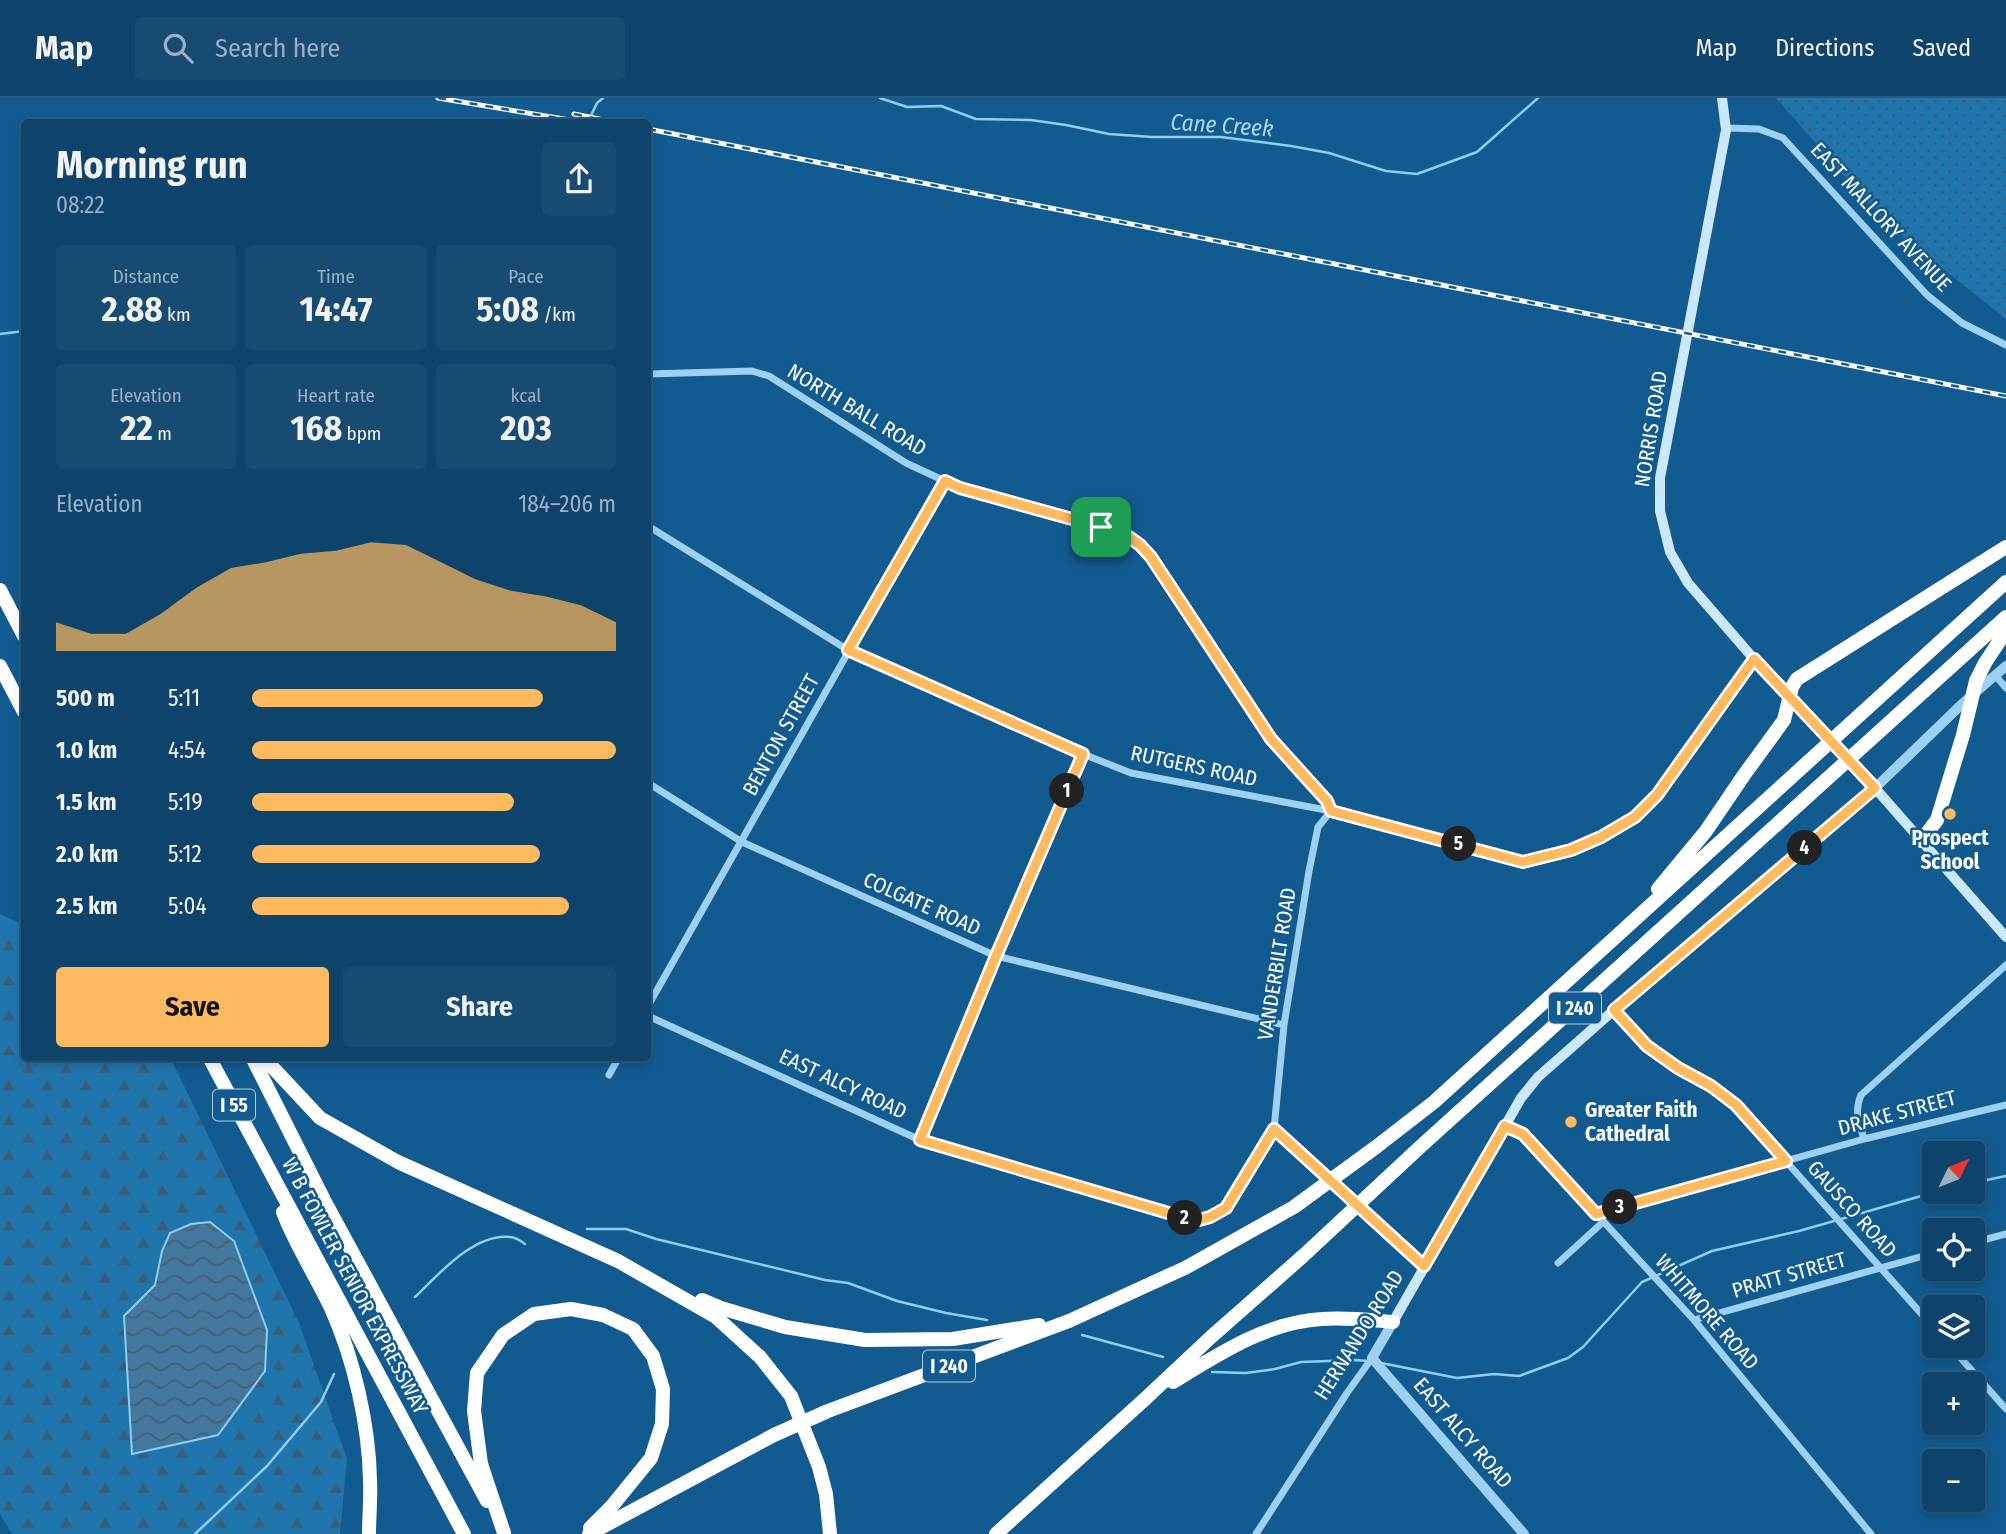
<!DOCTYPE html>
<meta charset="utf-8">
<style>
:root{--surface:#0e446c;--page:#174b72;--text:#f1f3f6;--muted:#9bb0c2;--line:#2e5c7f;--accent:#ffb95e}
body{margin:0;font-family:"Fira Sans Condensed",sans-serif;background:var(--page);color:var(--text);height:100vh;display:flex;flex-direction:column;font-size:26px;white-space:nowrap}
*{box-sizing:border-box;margin:0}
p{font-size:23px;color:var(--muted)}
.icon{flex:none;width:38px;height:38px;fill:none;stroke:currentColor;stroke-width:2;stroke-linecap:round;stroke-linejoin:round}
.map{position:relative;flex:1;overflow:hidden}
.panel{position:absolute;left:21px;top:21px;width:630px;height:942px;display:flex;flex-direction:column;background:var(--surface);border-radius:7px;box-shadow:0 4px 10px #0003,0 0 0 2px var(--line)}
.panel>*{flex:none}
.needle{width:46px;rotate:47deg}
.fabs{position:absolute;left:1922px;top:1043px;display:grid;gap:14px}
.fabs a{display:grid;place-items:center;width:63px;height:63px;border-radius:7px;background:var(--surface);box-shadow:0 4px 10px #0003,0 0 0 2px var(--line);font-size:35px}
.pin{position:absolute;display:grid;place-items:center;width:60px;height:60px;color:#fff;margin:-30px;border-radius:14px;box-shadow:0 4px 10px #0006}
.km{position:absolute;width:35px;height:35px;margin:-18px;border-radius:50%;background:#222;color:#fff;font-size:19px;line-height:35px;text-align:center}
.round{display:grid;place-items:center;flex:none;width:74px;height:74px;border-radius:7px;background:var(--page)}
.headline{display:flex;align-items:center;justify-content:space-between;height:119px;padding:0 35px}
h1{font-size:38px;font-weight:700;line-height:52px}
.stats{display:grid;grid-template-columns:repeat(3,1fr);gap:10px;height:119px;padding:7px 35px}
.stats div{display:grid;align-content:center;border-radius:7px;background:var(--page);text-align:center}
.stats b{font-size:35px;font-weight:700}
.stats small{font-size:19px;font-weight:400}
.stats p{font-size:19px}
.chart{height:196px;padding:14px 35px}
.chart p{display:flex;justify-content:space-between}
.chart svg{width:100%;height:126px;margin-top:7px;fill:var(--accent);opacity:.7}
.button{display:flex;gap:14px;margin-top:auto;padding:14px 35px}
.button a{flex:1;height:80px;border-radius:7px;background:var(--accent);color:#111;font-size:28px;font-weight:700;line-height:80px;text-align:center}
.button a+a{background:var(--page);color:var(--text)}
ul{padding:0 35px;list-style:none;font-size:23px}
li{display:grid;grid-template-columns:112px 84px 1fr;align-items:center;height:52px}
li i{height:18px;border-radius:9px;background:var(--accent)}
header{display:flex;align-items:center;gap:42px;box-sizing:border-box;height:98px;padding:0 35px;background:var(--surface);border-bottom:2px solid var(--line)}
header strong{font-size:33px}
nav{display:flex;gap:38px;margin-inline-start:auto;font-size:24px}
.search{width:490px;height:63px;background:var(--page);display:flex;align-items:center;gap:18px;box-sizing:border-box;padding:0 24px;border-radius:7px;color:var(--muted);font-size:26px}
.map>svg:first-child{display:block}
.grass{fill:url(#grass-dots)}
.forest{fill:url(#forest-firs)}
.water{fill:url(#water-waves);stroke:#8fcdf5;stroke-width:2}
.lines{fill:none;stroke-linecap:round;stroke-linejoin:round}
.stream{stroke:#8fcdf5;stroke-width:2.5}
.minor{stroke:#9dd0f2;stroke-width:7}
.tertiary{stroke:#9dd0f2;stroke-width:10}
.secondary{stroke:#cce8fc;stroke-width:10}
.motorway{stroke:#fff;stroke-width:14}
.rail-casing{stroke:#fff;stroke-width:5}
.rail{stroke:#125b90;stroke-width:2.5;stroke-dasharray:8;stroke-linecap:butt}
.route-casing{stroke:#fff;stroke-width:14}
.route{stroke:#ffb95e;stroke-width:9}
.poi-dot{fill:#ffb95e;stroke:#125b90;stroke-width:2.5}
.labels{text-anchor:middle;stroke-width:5;stroke-linejoin:round;paint-order:stroke}
.shield{fill:#125b90;stroke:#b8cede;stroke-width:2}
.shield-label{font-size:19px;font-weight:bold;fill:#fff}
.street-label{font-size:21px;fill:#fff;stroke:#125b90}
.poi-label{font-size:21px;font-weight:bold;fill:#fff;stroke:#125b90}
.water-label{font-size:23px;font-style:italic;fill:#a9d9f9;stroke:#125b90}
</style>
<header>
<strong>Map</strong>
<div class="search"><svg class="icon" aria-label="search" viewBox="0 0 24 24"><circle cx="10" cy="10" r="6"/><path d="M15 15l6 6"/></svg>Search here</div>
<nav><a>Map</a><a>Directions</a><a>Saved</a></nav>
</header>
<div class="map">
<svg width="2006" height="1436" viewBox="0 0 2006 1436">
<defs>
<pattern id="grass-dots" width="8" height="8" patternUnits="userSpaceOnUse" patternTransform="scale(1.75)"><rect width="8" height="8" fill="#2175ad"/><path d="M2 2h.1M6 6h.1" fill="none" stroke="#395e78" stroke-width="1.8" stroke-linecap="round"/></pattern>
<pattern id="forest-firs" width="22" height="20" patternUnits="userSpaceOnUse" patternTransform="scale(1.75)"><rect width="22" height="20" fill="#2175ad"/><path d="M5 1l3.5 6h-7zM16 11l3.5 6h-7z" fill="#395e78"/></pattern>
<pattern id="water-waves" width="16" height="10" patternUnits="userSpaceOnUse" patternTransform="scale(1.75)"><rect width="16" height="10" fill="#43789e"/><path d="M0 5q4-4 8 0t8 0" fill="none" stroke="#486071"/></pattern>
</defs>
<rect width="100%" height="100%" fill="#125b90"/>
<!-- grass -->
<path class="grass" d="M 1776,0 L 2006,0 L 2006,221 L 1886,125 Z"/>
<!-- forest -->
<path class="forest" d="M 0,816 L 24,827 L 24,959 L 170,959 L 299,1225 L 347,1361 L 340,1436 L 12,1436 L 0,1416 Z"/>
<!-- water -->
<path class="water" d="M 210,1124 L 234,1143 L 267,1232 L 265,1273 L 218,1337 L 132,1356 L 124,1218 L 155,1187 L 162,1153 L 170,1135 L 191,1126 Z"/>
<g class="lines">
<!-- stream -->
<path class="stream" d="M 880,0 L 907,9 L 941,8 L 976,21 L 1031,22 L 1066,27 L 1109,36 L 1152,39 L 1221,39 L 1291,48 L 1329,55 L 1386,73 L 1417,76 L 1477,54 L 1538,0
M 588,24 L 597,5 L 603,0
M 0,236 L 24,233
M 1972,1085 L 2006,1078
M 1841,1121 L 1935,1094
M 587,1131 L 626,1131 L 656,1141 L 825,1182 L 848,1185 L 897,1203 L 946,1215 L 987,1222
M 415,1199 C 439,1176 474,1135 510,1139 C 515,1139 521,1143 525,1146
M 1082,1237 L 1163,1259
M 1381,1265 L 1457,1280 L 1494,1276 L 1519,1278 L 1568,1260 L 1583,1249 L 1642,1184 L 1712,1153 L 1799,1133 L 1834,1123
M 1212,1274 L 1246,1275 L 1275,1271 L 1301,1264 L 1355,1262 L 1368,1263
M 195,1436 L 267,1368 L 321,1304 L 334,1276"/>
<!-- minor -->
<path class="minor" d="M 1726,30 L 1759,31 L 1783,40 L 1927,197 L 1962,225 L 2006,247
M 648,276 L 752,273 L 769,278 L 906,365 L 960,390 L 1101,430 L 1129,439 L 1140,447 L 1151,459 L 1271,641 L 1327,703 L 1331,713 L 1523,763 L 1571,752 L 1601,739 L 1635,719 L 1657,697 L 1754,561
M 648,428 L 848,552 L 1083,656 L 1131,675 L 1331,713
M 1995,577 L 2006,590
M 648,685 L 742,744 L 996,858 L 1284,927
M 648,908 L 945,383
M 1614,912 L 1647,948 L 1677,970 L 1711,988 L 1736,1007 L 1934,1230
M 648,918 L 920,1042 L 1182,1119 L 1199,1122 L 1210,1119 L 1226,1110 L 1274,1031 L 1284,927 L 1309,773 L 1318,729 L 1331,713
M 609,977 L 619,959
M 1505,1028 L 1523,1036 L 1694,1222 L 1871,1436
M 1274,1031 L 1424,1168
M 1864,1041 C 1859,1024 1854,1013 1861,997 L 2006,867
M 920,1042 L 996,858 L 1083,656
M 1596,1116 L 1864,1041 L 2006,1007
M 1972,1145 L 2006,1136
M 1558,1165 L 1603,1124
M 1694,1222 L 1934,1155
M 1950,1248 L 2006,1311
M 1256,1436 L 1347,1295 L 1372,1260"/>
<!-- tertiary -->
<path class="tertiary" d="M 1875,690 L 1962,606 L 2006,568
M 1393,1224 L 1372,1260 L 1524,1436"/>
<!-- secondary -->
<path class="secondary" d="M 1722,0 L 1726,32 L 1660,380 L 1660,413 L 1670,454 L 1688,485 L 1754,561 L 1875,690 L 2006,839
M 1393,1224 L 1521,1000 L 1538,979 L 1614,912 L 1875,690"/>
<!-- motorway -->
<path class="motorway" d="M 0,492 L 24,538
M 0,568 L 24,614
M 1921,743 L 1937,722 L 1963,637 L 1976,583 L 1985,565 L 2006,533
M 1658,791 L 1706,733 L 1744,677 L 1784,622 L 1792,589 L 1797,581 L 2006,449
M 209,959 L 464,1436
M 252,959 L 324,1102 L 487,1403
M 263,959 L 320,1020 L 398,1064 L 618,1163 L 716,1219 L 760,1259 L 791,1298 L 819,1369 L 826,1396 L 830,1436
M 283,1114 C 296,1148 316,1178 331,1210 C 354,1261 369,1327 370,1382 C 371,1400 369,1418 369,1436
M 702,1202 L 721,1210 L 785,1229 L 865,1242 L 953,1241 L 1039,1227
M 1173,1284 C 1219,1256 1267,1224 1322,1221 C 1346,1219 1369,1222 1393,1224
M 504,1435 L 481,1366 L 474,1313 L 477,1275 L 503,1237 L 534,1216 L 571,1211 L 603,1217 L 633,1231 L 653,1258 L 663,1291 L 662,1326 L 651,1360 L 612,1408 L 590,1430
M 589,1436 L 774,1337 L 828,1313 L 1069,1223 L 1185,1170 L 1294,1109 L 1376,1049 L 1434,1004 L 2006,484
M 996,1436 L 1145,1301 L 1211,1239 L 1303,1158 L 1420,1049 L 2006,519"/>
<!-- rail casing -->
<g class="rail-casing">
<path id="rail" d="M 438,0 L 582,24
M 574,16 L 614,24
M 648,31 L 2006,298"/>
</g>
<!-- rail -->
<use href="#rail" class="rail"/>
</g>
<g class="lines">
<!-- route casing -->
<g class="route-casing">
<path id="route" d="M 945,383 L 960,390 L 1101,429 L 1129,439 L 1140,447 L 1151,459 L 1271,641 L 1327,703 L 1331,713 L 1523,764 L 1571,752 L 1601,739 L 1635,719 L 1657,697 L 1754,561 L 1875,690 L 1614,912 L 1647,948 L 1678,970 L 1711,988 L 1736,1007 L 1786,1063 L 1596,1116 L 1523,1036 L 1505,1028 L 1424,1168 L 1274,1031 L 1226,1110 L 1210,1119 L 1199,1122 L 1182,1119 L 920,1042 L 996,858 L 1083,656 L 848,552 Z"/>
</g>
<!-- route -->
<use href="#route" class="route"/>
</g>
<!-- markers -->
<g class="poi-dot">
<circle cx="1950" cy="716" r="7"/>
<circle cx="1571" cy="1024" r="7"/>
</g>
<g class="labels">
<!-- shield labels -->
<g class="shield">
<rect x="1549" y="894.5" width="52" height="31" rx="5"/>
<rect x="213" y="991.5" width="42" height="31" rx="5"/>
<rect x="923" y="1252.5" width="52" height="31" rx="5"/>
</g>
<g class="shield-label">
<text x="1575" y="917">I 240</text>
<text x="234" y="1014">I 55</text>
<text x="949" y="1275">I 240</text>
</g>
<!-- street labels -->
<g class="street-label">
<text transform="translate(1881 119) rotate(47)" y="7">EAST MALLORY AVENUE</text>
<text transform="translate(857 312) rotate(31)" y="7">NORTH BALL ROAD</text>
<text transform="translate(1651 331) rotate(-81)" y="7">NORRIS ROAD</text>
<text transform="translate(781 637) rotate(-61)" y="7">BENTON STREET</text>
<text transform="translate(1194 668) rotate(12)" y="7">RUTGERS ROAD</text>
<text transform="translate(922 806) rotate(24)" y="7">COLGATE ROAD</text>
<text transform="translate(1277 866) rotate(-81)" y="7">VANDERBILT ROAD</text>
<text transform="translate(843 986) rotate(25)" y="7">EAST ALCY ROAD</text>
<text transform="translate(1897 1015) rotate(-15)" y="7">DRAKE STREET</text>
<text transform="translate(1852 1111) rotate(48)" y="7">GAUSCO ROAD</text>
<text transform="translate(1789 1177) rotate(-16)" y="7">PRATT STREET</text>
<text transform="translate(355 1188) rotate(62)" y="7">W B FOWLER SENIOR EXPRESSWAY</text>
<text transform="translate(1707 1214) rotate(49)" y="7">WHITMORE ROAD</text>
<text transform="translate(1359 1237) rotate(-58)" y="7">HERNANDO ROAD</text>
<text transform="translate(1463 1335) rotate(49)" y="7">EAST ALCY ROAD</text>
</g>
<!-- poi labels -->
<g class="poi-label">
<text x="1950" y="747">Prospect<tspan x="1950" dy="24">School</tspan></text>
<text x="1585" y="1019" text-anchor="start">Greater Faith<tspan x="1585" dy="24">Cathedral</tspan></text>
</g>
<!-- water labels -->
<g class="water-label">
<text transform="translate(1222 27) rotate(4)" y="8">Cane Creek</text>
</g>
</g>
</svg>
<div class="fabs">
<a><svg class="needle" viewBox="-14 -14 28 28"><path d="M0-13l5 13h-10z" fill="#e53935"/><path d="M0 13l5-13h-10z" fill="#9bb0c2"/></svg></a>
<a><svg class="icon" aria-label="locate" viewBox="0 0 24 24"><circle cx="12" cy="12" r="6"/><path d="M12 2v4M12 18v4M2 12h4M18 12h4"/></svg></a>
<a><svg class="icon" aria-label="layers" viewBox="0 0 24 24"><path d="M12 4l9 5-9 5-9-5zM3 14l9 5 9-5"/></svg></a>
<a>+</a>
<a>−</a>
</div>
<div class="pin" style="left:1101px;top:429px;background:#1e9e55"><svg class="icon" aria-label="arrive" viewBox="0 0 24 24"><path d="M6 21V4h12l-3 4 3 4H6"/></svg></div>
<b class="km" style="left:1067px;top:693px">1</b>
<b class="km" style="left:1185px;top:1120px">2</b>
<b class="km" style="left:1620px;top:1109px">3</b>
<b class="km" style="left:1805px;top:750px">4</b>
<b class="km" style="left:1459px;top:746px">5</b>
<section class="panel">
<div class="headline"><div><h1>Morning run</h1><p>08:22</p></div><a class="round"><svg class="icon" aria-label="share" viewBox="0 0 24 24"><path d="M12 15V3M7 8l5-5 5 5M5 13v7h14v-7"/></svg></a></div>
<div class="stats">
<div><p>Distance</p><b>2.88<small> km</small></b></div>
<div><p>Time</p><b>14:47</b></div>
<div><p>Pace</p><b>5:08<small> /km</small></b></div>
</div>
<div class="stats">
<div><p>Elevation</p><b>22<small> m</small></b></div>
<div><p>Heart rate</p><b>168<small> bpm</small></b></div>
<div><p>kcal</p><b>203</b></div>
</div>
<div class="chart"><p><span>Elevation</span>184–206 m</p>
<svg viewBox="0 0 160 44" preserveAspectRatio="none"><path d="M0 44V34L10 38L20 38L30 31L40 22L50 15L60 13L70 10L80 9L90 6L100 7L110 13L120 19L130 23L140 25L150 28L160 34V44z"/></svg>
</div>
<ul>
<li><b>500 m</b>5:11<i style="width:80%"></i></li>
<li><b>1.0 km</b>4:54<i style="width:100%"></i></li>
<li><b>1.5 km</b>5:19<i style="width:72%"></i></li>
<li><b>2.0 km</b>5:12<i style="width:79%"></i></li>
<li><b>2.5 km</b>5:04<i style="width:87%"></i></li>
</ul>
<div class="button"><a>Save</a><a>Share</a></div>
</section>
</div>
